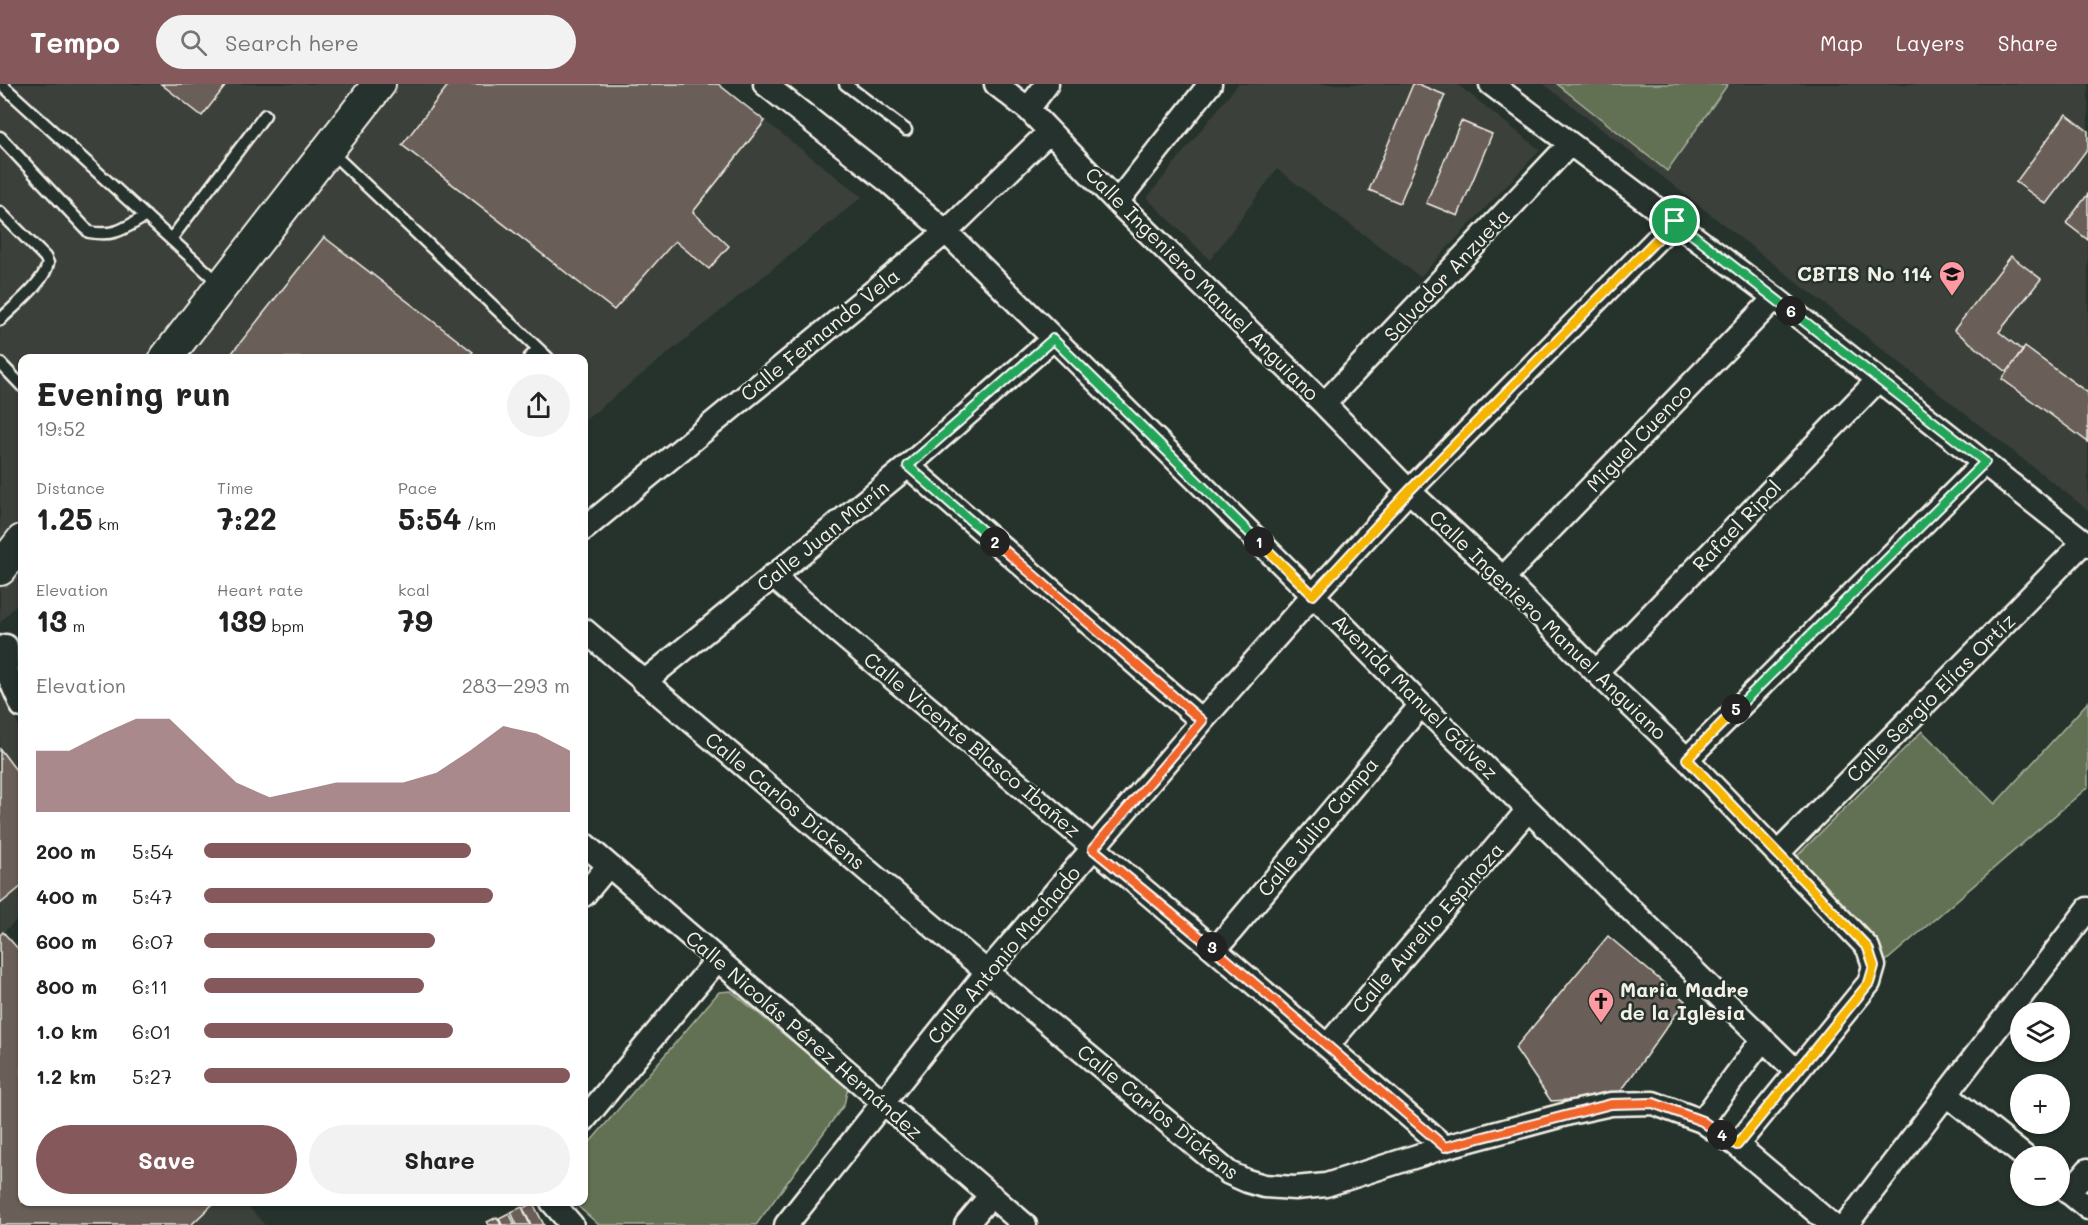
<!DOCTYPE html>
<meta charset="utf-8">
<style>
:root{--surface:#fff;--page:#f2f2f2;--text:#222;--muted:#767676;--accent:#85585c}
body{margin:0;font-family:Mali,sans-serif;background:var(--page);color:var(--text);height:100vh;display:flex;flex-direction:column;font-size:22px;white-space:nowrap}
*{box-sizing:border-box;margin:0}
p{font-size:20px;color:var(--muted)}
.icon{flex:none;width:33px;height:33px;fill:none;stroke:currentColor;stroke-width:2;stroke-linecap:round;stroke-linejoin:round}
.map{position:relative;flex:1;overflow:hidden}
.drawer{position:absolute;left:18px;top:270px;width:570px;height:852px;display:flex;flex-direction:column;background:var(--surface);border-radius:12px;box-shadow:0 2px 4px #0004}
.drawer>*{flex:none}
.fabs{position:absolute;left:2010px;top:918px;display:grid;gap:12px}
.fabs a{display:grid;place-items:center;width:60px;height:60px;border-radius:50%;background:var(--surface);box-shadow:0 2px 4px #0004;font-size:30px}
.pin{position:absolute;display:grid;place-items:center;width:51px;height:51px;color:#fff;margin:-26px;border:3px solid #fff;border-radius:50%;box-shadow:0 2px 6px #0007}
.km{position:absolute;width:30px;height:30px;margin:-15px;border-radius:50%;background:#222;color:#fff;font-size:16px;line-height:30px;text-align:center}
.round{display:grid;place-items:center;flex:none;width:63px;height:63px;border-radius:32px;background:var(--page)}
.overview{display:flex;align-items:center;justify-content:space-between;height:102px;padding:0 18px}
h1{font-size:33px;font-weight:800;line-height:45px}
.figures{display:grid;grid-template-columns:repeat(3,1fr);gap:9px;height:102px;padding:6px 18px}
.figures div{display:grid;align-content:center}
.figures b{font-size:30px;font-weight:800}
.figures small{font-size:16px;font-weight:400}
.figures p{font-size:16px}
.chart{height:168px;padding:12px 18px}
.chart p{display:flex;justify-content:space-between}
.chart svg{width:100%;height:108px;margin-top:6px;fill:var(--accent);opacity:.7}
.primary-button{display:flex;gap:12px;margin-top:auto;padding:12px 18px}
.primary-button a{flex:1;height:69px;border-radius:36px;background:var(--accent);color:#fff;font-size:24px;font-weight:800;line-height:69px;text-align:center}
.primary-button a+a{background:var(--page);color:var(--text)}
ul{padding:0 18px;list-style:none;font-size:20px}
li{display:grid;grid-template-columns:96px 72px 1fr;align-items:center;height:45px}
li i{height:15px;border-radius:8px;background:var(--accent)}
header{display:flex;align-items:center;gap:36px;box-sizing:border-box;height:84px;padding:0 30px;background:var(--accent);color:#fff}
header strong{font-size:28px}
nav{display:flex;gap:33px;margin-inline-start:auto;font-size:21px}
.search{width:420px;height:54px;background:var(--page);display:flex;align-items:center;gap:15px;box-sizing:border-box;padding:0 21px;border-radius:33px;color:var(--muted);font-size:22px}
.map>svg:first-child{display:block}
.built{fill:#3b403a}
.green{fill:#627153;stroke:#abb19e;stroke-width:1.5}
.building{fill:#6b5f59;stroke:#f4f1e8;stroke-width:1.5}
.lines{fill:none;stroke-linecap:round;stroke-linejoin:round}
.service-casing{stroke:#f4f1e8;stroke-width:15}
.minor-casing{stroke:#f4f1e8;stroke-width:27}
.secondary-casing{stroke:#f4f1e8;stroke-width:36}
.service{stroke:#26332d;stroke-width:10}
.minor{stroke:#26332d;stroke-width:22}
.secondary{stroke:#26332d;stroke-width:32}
.split-1-casing{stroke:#fff;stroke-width:12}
.split-2-casing{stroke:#fff;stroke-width:12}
.split-3-casing{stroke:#fff;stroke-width:12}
.split-4-casing{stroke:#fff;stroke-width:12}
.split-5-casing{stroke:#fff;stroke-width:12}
.split-6-casing{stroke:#fff;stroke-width:12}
.split-7-casing{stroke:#fff;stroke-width:12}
.split-1{stroke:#f5b400;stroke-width:8}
.split-2{stroke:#22a559;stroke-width:8}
.split-3{stroke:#f0652b;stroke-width:8}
.split-4{stroke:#f0652b;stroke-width:8}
.split-5{stroke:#f5b400;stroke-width:8}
.split-6{stroke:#22a559;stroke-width:8}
.split-7{stroke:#22a559;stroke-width:8}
.labels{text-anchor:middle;stroke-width:5;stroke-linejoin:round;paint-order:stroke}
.poi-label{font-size:20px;font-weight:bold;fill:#f4f1e8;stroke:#26332d;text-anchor:end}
.street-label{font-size:20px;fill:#f4f1e8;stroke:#26332d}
</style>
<header>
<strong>Tempo</strong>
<div class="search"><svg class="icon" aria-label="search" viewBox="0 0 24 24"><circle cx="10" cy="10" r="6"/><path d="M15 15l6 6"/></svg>Search here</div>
<nav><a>Map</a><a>Layers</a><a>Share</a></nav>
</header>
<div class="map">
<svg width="2088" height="1141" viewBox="0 0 2088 1141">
<rect width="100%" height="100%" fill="#26332d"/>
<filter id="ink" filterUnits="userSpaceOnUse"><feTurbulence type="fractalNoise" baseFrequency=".0167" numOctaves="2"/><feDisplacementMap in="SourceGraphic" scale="12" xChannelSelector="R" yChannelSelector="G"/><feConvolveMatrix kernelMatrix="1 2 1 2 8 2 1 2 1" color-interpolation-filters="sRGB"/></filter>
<g filter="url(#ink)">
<!-- built -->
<path class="built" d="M 0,0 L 718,0 L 862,113 L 584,337 L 584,274 L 22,274 L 22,514 L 0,539 Z
M 1238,0 L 1457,0 L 1540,66 L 1420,193 L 1277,85 L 1210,176 L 1147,114 Z
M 1544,0 L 2088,0 L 2088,426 Z
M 0,607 L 22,647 L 22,832 L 3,848 L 22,869 L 22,1118 L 244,1118 L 265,1141 L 0,1141 Z"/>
<!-- green -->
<path class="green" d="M 1557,0 L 1728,0 L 1667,87 Z
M 2088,618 L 2088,703 L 1885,878 L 1794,775 L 1922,647 L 1995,720 Z
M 731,907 L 848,1003 L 844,1021 L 756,1141 L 599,1141 L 573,1118 L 584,1118 L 584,1065 L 719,908 Z"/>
<!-- building -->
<path class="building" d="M 161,0 L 227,0 L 202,32 Z
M 449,0 L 718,0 L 765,37 L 693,128 L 729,162 L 709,185 L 675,157 L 614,226 L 402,61 Z
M 1413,0 L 1418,0 L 1445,11 L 1400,119 L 1369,106 Z
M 2066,30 L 2088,47 L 2088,64 L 2046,120 L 2016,98 Z
M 1461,37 L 1492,50 L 1458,132 L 1426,119 Z
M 2088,110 L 2088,156 L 2066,139 Z
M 324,153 L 473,268 L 466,274 L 228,274 Z
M 2011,172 L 2041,195 L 1999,248 L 2023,267 L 2007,288 L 1954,246 Z
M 2025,263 L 2088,309 L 2088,358 L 2002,295 Z
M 0,665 L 22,694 L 22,802 L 0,820 Z
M 3,848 L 22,869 L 22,1118 L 215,1118 L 191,1141 L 0,1141 L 0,851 Z
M 1608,852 L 1685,917 L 1617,1013 L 1551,1017 L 1515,964 Z
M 533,1119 L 544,1141 L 531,1141 L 523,1124 Z
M 522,1123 L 530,1141 L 517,1141 L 511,1128 Z
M 509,1129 L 515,1141 L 502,1141 L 499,1134 Z
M 497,1133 L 501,1141 L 489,1141 L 487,1138 Z"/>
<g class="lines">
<!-- service casing -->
<g class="service-casing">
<path id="service" d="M 1,0 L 220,200
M 845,0 L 906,46
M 0,53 L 89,148 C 116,153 124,144 146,132
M 331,68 L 548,274
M 0,128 L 45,173 L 48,179 C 45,198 14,222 0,236
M 171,155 L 265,31
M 529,274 L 538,265
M 0,279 L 22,302"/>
</g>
<!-- minor casing -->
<g class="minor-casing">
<path id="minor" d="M 765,0 L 889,98 L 946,148 L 1313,511 L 1421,621 L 1796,987
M 996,0 L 1028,25 L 1117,118 L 1324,320 L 1409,407 L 1503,494 L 1596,588 L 1687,675 L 1868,864 L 1874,882 L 1869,899 L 1737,1061
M 1491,0 L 1775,214 L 2088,461
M 1028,25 L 1047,0
M 1117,118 L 1210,0
M 1324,320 L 1569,61
M 908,382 L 1202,637
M 584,445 L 946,148 L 1049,48
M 772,492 L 1215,866 L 1445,1063
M 1503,494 L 1775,214
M 584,546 L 987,888 L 1229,1089 L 1247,1097 L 1264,1102 L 1295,1104 L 1326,1101 L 1445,1063 L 1574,1028 L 1611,1020 L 1653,1019 L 1702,1037 L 1737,1061 L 1832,1141
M 6,562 L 7,588 L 22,622
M 1596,588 L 1878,296
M 644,598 L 908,382 L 1053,255
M 1687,675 L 1985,378
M 584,760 L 1025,1141
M 1777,770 L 2084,458
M 584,811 L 608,782
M 1215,866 L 1421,621
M 1327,962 L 1528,726
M 1946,1010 L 2024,1072
M 584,1036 L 717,876
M 1702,1037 L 1762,956
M 2060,1101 L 2088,1124
M 2069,1109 L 2088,1086
M 552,1118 L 572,1141
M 786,1141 L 987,888 L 1202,637 L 1313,511 L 1409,407 L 1675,137
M 966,1141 L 991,1111
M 1846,1141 L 2088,825"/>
</g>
<!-- secondary casing -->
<g class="secondary-casing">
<path id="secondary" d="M 166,274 L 379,0
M 0,485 L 22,457"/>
</g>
<!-- service -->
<use href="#service" class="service"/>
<!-- minor -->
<use href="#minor" class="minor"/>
<!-- secondary -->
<use href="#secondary" class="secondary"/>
</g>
</g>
<g class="lines" filter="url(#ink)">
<!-- split-1 casing -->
<g class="split-1-casing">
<path id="split-1" d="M 1259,458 L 1313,511 L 1409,407 L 1675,137"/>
</g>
<!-- split-2 casing -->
<g class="split-2-casing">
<path id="split-2" d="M 995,458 L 908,382 L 1053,255 L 1259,458"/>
</g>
<!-- split-3 casing -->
<g class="split-3-casing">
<path id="split-3" d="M 995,458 L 1202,637 L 1093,765 L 1212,863"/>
</g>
<!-- split-4 casing -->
<g class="split-4-casing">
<path id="split-4" d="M 1212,863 L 1445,1063 L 1611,1020 L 1653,1019 L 1702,1037 L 1722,1051"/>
</g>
<!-- split-5 casing -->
<g class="split-5-casing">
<path id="split-5" d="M 1722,1051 L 1737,1061 L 1869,899 L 1874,882 L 1868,864 L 1687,675 L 1736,625"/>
</g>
<!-- split-6 casing -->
<g class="split-6-casing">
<path id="split-6" d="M 1736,625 L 1985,378 L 1791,227"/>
</g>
<!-- split-7 casing -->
<g class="split-7-casing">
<path id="split-7" d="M 1675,137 L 1791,227"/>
</g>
<!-- split-1 -->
<use href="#split-1" class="split-1"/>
<!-- split-2 -->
<use href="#split-2" class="split-2"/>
<!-- split-3 -->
<use href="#split-3" class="split-3"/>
<!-- split-4 -->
<use href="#split-4" class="split-4"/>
<!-- split-5 -->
<use href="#split-5" class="split-5"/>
<!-- split-6 -->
<use href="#split-6" class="split-6"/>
<!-- split-7 -->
<use href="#split-7" class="split-7"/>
</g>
<!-- icons -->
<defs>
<g id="school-pin" transform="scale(1.35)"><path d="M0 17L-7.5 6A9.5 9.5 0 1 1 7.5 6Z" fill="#ff9aa2" stroke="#26332d"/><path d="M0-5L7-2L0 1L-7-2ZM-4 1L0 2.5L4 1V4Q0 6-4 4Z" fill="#111"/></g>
<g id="church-pin" transform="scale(1.35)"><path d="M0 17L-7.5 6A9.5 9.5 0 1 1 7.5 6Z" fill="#ff9aa2" stroke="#26332d"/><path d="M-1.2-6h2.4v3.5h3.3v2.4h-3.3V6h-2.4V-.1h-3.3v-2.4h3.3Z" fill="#111"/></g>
</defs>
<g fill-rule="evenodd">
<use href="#school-pin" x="1952" y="190"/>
<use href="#church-pin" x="1601" y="917"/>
</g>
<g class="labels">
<!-- poi labels -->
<g class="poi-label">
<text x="1932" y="197">CBTIS No 114</text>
<text x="1620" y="913" text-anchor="start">Maria Madre<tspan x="1620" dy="23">de la Iglesia</tspan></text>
</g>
<!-- street labels -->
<g class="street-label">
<text transform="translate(1447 191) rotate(-47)" y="7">Salvador Anzueta</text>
<text transform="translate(1202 200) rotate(45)" y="7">Calle Ingeniero Manuel Anguiano</text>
<text transform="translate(820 251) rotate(-39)" y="7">Calle Fernando Vela</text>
<text transform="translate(1639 354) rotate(-46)" y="7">Miguel Cuenco</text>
<text transform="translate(1737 442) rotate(-46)" y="7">Rafael Ripol</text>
<text transform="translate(823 452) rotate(-39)" y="7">Calle Juan Marín</text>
<text transform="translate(1548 541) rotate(44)" y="7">Calle Ingeniero Manuel Anguiano</text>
<text transform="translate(1415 613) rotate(45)" y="7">Avenida Manuel Gálvez</text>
<text transform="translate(1931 614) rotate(-45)" y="7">Calle Sergio Elías Ortíz</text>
<text transform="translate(972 661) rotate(40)" y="7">Calle Vicente Blasco Ibañez</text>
<text transform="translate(785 717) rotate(40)" y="7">Calle Carlos Dickens</text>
<text transform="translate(1318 743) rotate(-50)" y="7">Calle Julio Campa</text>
<text transform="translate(1428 844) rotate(-49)" y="7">Calle Aurelio Espinoza</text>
<text transform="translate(1004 871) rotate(-50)" y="7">Calle Antonio Machado</text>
<text transform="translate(804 951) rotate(41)" y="7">Calle Nicolás Pérez Hernández</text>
<text transform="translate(1158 1028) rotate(39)" y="7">Calle Carlos Dickens</text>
</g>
</g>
</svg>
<div class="fabs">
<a><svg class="icon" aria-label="layers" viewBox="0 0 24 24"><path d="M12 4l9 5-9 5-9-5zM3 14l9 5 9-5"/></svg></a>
<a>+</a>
<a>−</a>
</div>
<div class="pin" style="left:1675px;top:137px;background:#1e9e55"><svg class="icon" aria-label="arrive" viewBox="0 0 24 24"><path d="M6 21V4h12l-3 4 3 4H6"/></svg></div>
<b class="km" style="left:1259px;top:458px">1</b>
<b class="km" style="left:995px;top:458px">2</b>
<b class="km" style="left:1212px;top:863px">3</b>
<b class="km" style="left:1722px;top:1051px">4</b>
<b class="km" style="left:1736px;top:625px">5</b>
<b class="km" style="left:1791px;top:227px">6</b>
<section class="drawer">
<div class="overview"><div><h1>Evening run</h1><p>19:52</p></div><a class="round"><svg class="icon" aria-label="share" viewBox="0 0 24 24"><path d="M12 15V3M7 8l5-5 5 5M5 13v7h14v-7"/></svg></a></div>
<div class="figures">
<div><p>Distance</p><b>1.25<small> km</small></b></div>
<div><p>Time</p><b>7:22</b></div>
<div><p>Pace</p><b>5:54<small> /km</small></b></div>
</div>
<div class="figures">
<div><p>Elevation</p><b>13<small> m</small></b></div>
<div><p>Heart rate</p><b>139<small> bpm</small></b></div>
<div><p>kcal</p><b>79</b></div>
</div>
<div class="chart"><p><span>Elevation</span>283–293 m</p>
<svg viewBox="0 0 160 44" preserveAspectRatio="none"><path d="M0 44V19L10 19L20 12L30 6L40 6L50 19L60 32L70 38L80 35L90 32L100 32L110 32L120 28L130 19L140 9L150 12L160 19V44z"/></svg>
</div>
<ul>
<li><b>200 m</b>5:54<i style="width:73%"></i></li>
<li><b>400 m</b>5:47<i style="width:79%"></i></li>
<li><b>600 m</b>6:07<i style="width:63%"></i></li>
<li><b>800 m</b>6:11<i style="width:60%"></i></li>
<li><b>1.0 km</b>6:01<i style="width:68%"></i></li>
<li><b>1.2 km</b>5:27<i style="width:100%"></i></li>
</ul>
<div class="primary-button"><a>Save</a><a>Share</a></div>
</section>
</div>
